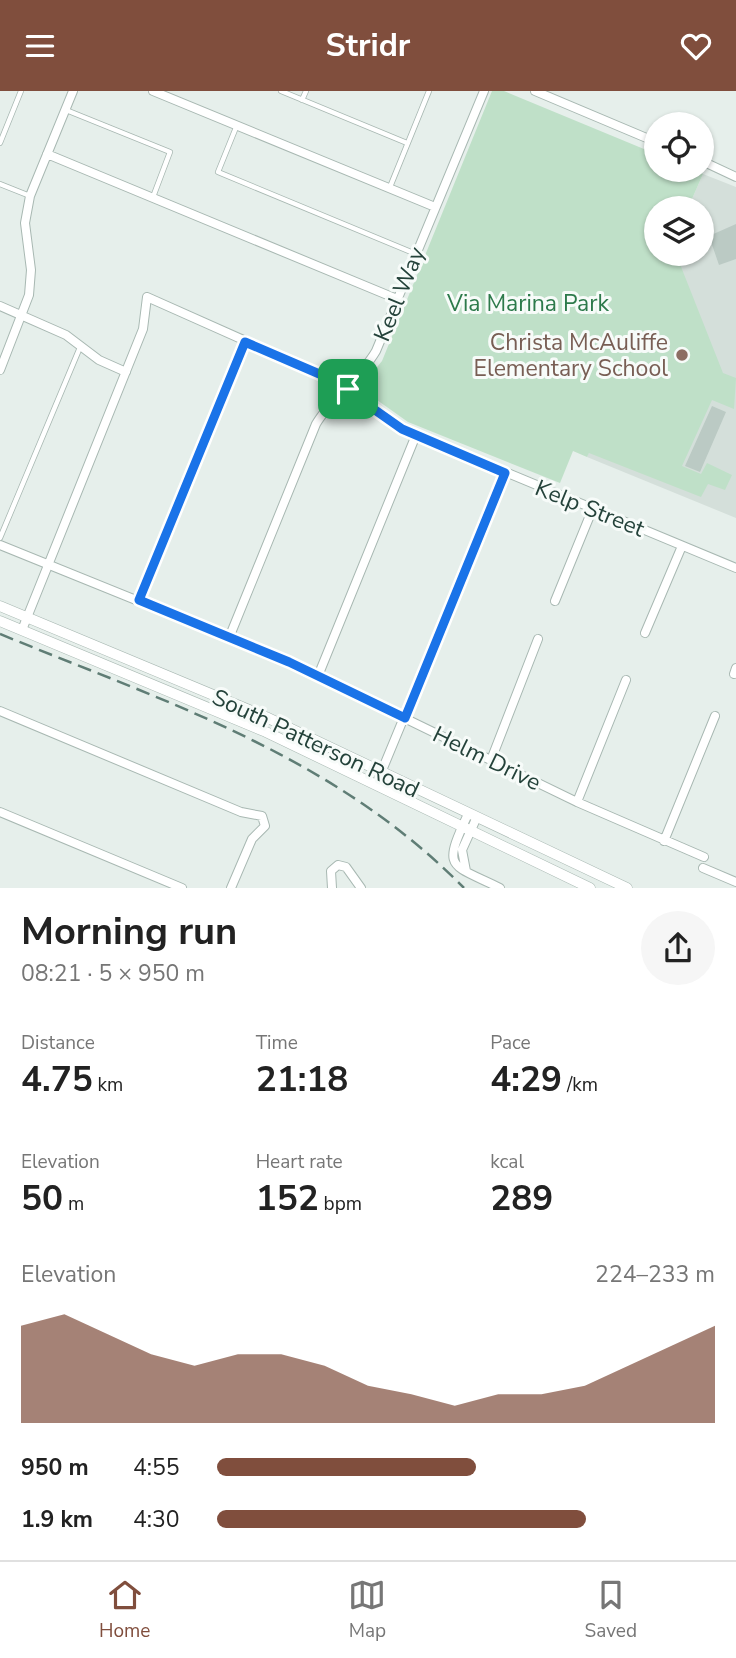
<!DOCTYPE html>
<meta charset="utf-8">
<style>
:root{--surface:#fff;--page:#f6f6f6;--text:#222;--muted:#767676;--line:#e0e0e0;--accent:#804e3d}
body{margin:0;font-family:"Nunito Sans",sans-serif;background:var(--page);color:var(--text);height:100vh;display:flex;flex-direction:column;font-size:26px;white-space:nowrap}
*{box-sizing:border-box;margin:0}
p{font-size:23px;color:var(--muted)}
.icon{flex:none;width:38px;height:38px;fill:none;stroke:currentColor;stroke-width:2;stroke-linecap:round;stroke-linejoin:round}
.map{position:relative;height:797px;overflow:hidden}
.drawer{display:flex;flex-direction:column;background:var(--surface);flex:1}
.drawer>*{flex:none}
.fabs{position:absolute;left:644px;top:21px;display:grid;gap:14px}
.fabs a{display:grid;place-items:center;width:70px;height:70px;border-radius:50%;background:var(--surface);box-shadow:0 2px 5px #0004;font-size:35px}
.pin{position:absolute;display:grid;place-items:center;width:60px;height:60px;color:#fff;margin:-30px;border-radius:14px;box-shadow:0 4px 10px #0006}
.round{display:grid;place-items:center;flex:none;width:74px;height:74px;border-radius:37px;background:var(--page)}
.summary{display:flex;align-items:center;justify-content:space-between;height:119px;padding:0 21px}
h1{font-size:38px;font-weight:700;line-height:52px}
.metrics{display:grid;grid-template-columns:repeat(3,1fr);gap:10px;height:119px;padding:7px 21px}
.metrics div{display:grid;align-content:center}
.metrics b{font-size:35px;font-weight:700}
.metrics small{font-size:19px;font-weight:400}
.metrics p{font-size:19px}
.chart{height:196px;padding:14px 21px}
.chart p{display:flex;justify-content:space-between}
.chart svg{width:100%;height:126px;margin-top:7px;fill:var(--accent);opacity:.7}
ul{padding:0 21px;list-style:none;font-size:23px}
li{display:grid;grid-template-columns:112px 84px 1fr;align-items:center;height:52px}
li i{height:18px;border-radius:9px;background:var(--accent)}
header{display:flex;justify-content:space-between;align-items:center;height:91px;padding:0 21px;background:var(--accent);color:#fff;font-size:32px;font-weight:700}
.menu{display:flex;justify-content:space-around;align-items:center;height:98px;border-top:2px solid var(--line);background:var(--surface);font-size:19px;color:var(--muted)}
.menu a{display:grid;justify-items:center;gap:4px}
.menu .selected{color:var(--accent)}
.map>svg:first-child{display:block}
.built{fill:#d4dfda}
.green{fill:#bfe0c8}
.building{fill:#bbcac4}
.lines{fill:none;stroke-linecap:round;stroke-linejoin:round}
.service-casing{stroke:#a8b8b2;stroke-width:6}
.minor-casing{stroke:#a8b8b2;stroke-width:10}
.tertiary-casing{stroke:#a8b8b2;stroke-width:11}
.service{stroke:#fff;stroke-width:4.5}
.minor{stroke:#fff;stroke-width:8}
.tertiary{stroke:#fff;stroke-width:10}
.rail{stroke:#5f7d75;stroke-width:2.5;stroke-dasharray:14 7;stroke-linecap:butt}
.route-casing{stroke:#fff;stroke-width:14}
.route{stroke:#1a73e8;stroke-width:9}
.education-dot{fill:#8d6e63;stroke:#f7fbf9;stroke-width:2.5}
.labels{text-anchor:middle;stroke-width:6;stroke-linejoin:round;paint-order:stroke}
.street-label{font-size:23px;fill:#24423a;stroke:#f7fbf9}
.park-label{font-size:23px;fill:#2d7a4b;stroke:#f7fbf9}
.education-label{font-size:23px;fill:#785e54;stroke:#f7fbf9;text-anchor:end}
</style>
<header><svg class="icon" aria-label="menu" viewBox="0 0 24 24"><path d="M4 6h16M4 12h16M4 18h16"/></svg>Stridr<svg class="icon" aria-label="heart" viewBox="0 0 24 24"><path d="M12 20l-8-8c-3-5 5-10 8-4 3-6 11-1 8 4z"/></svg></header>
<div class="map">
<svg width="736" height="797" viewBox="0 0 736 797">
<rect width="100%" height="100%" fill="#e6efeb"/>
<!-- built -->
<path class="built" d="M 703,83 L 736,96 L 736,427 L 587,366 L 670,163 L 702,163 L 702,117 L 688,117 Z"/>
<!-- green -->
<path class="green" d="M 492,0 L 504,0 L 656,63 L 656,79 L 694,79 L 703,83 L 688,117 L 656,117 L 656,163 L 676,163 L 723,282 L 736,287 L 734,318 L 712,309 L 682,375 L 701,383 L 707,372 L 732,384 L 725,399 L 708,393 L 701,406 L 589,362 L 587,366 L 573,360 L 560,392 L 408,331 L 360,297 L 382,270 Z"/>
<!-- building -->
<path class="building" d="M 736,133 L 736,168 L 719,174 L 709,145 Z
M 712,315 L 726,321 L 700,381 L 685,375 Z"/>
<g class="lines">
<!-- service casing -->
<g class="service-casing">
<path id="service" d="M 281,0 L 407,52
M 302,9 L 306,0
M 66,19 L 170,61 L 153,106
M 237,34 L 218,81 L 416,163
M 0,52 L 21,0
M 0,93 L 30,105
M 390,96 L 429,0
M 0,447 L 81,254"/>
</g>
<!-- minor casing -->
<g class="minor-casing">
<path id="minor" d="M 153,0 L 435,116
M 535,0 L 656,51
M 47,63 L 397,208
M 702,70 L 736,86
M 0,215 L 66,244 L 99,269 L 126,281
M 0,279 L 29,204 L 31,179 L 25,132 L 30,105 L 73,0
M 0,454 L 289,571 L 577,711 L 704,766
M 139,509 L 245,251
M 555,510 L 593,417
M 22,539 L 143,238 L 147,206 L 331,288 L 402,338 L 736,477
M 645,542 L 682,455
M 229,547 L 316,333 C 332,306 359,289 376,260 L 484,0
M 734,583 L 736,577
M 318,585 L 416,344
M 0,620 L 241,721 L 262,725 L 265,735 L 252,748 L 231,797
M 491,669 L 538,548
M 376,694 L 505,382
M 577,711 L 626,589
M 0,721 L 182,797
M 468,723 C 442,779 449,772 500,797
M 664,750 L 715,625
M 703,777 L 736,791
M 466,780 L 462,759 L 476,728
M 332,797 L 331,780 L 338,774 L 346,776 L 361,797"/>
</g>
<!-- tertiary casing -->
<g class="tertiary-casing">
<path id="tertiary" d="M 0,515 L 266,626 L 627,797
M 0,530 L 266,641 L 590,797"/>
</g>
<!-- service -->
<use href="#service" class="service"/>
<!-- minor -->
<use href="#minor" class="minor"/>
<!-- tertiary -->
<use href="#tertiary" class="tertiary"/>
<!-- rail -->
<path class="rail" d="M 0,543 C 168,612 333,664 464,797"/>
</g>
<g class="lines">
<!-- route casing -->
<g class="route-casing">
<path id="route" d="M 245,251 L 331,288 L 402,338 L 505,382 L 405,627 L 289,571 L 139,509 Z"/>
</g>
<!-- route -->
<use href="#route" class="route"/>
</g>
<!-- markers -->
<circle class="education-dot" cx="682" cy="264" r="7"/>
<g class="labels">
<!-- street labels -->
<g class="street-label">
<text transform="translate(399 203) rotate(-68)" y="8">Keel Way</text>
<text transform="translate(590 417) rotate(22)" y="8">Kelp Street</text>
<text transform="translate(316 652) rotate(25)" y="8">South Patterson Road</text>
<text transform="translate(487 667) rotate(26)" y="8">Helm Drive</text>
</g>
<!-- park labels -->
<g class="park-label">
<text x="528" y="220">Via Marina Park</text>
</g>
<!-- education labels -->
<g class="education-label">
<text x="668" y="259">Christa McAuliffe<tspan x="668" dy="26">Elementary School</tspan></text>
</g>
</g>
</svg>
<div class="fabs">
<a><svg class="icon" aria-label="locate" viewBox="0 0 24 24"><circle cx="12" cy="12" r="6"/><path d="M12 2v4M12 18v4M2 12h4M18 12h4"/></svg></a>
<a><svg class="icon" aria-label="layers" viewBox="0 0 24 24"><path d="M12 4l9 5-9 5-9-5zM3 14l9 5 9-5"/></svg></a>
</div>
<div class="pin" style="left:348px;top:298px;background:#1e9e55"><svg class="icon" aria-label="arrive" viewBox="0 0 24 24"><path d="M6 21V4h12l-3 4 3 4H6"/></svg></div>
</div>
<section class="drawer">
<div class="summary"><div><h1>Morning run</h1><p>08:21 · 5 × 950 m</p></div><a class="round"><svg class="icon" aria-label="share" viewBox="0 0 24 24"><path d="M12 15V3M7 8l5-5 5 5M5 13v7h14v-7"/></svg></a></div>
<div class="metrics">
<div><p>Distance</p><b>4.75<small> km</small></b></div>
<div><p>Time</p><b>21:18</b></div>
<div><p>Pace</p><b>4:29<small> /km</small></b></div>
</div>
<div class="metrics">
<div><p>Elevation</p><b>50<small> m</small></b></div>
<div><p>Heart rate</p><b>152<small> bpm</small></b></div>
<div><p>kcal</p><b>289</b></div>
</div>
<div class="chart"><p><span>Elevation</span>224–233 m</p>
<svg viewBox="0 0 160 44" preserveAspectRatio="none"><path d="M0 44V10L10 6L20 13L30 20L40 24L50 20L60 20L70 24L80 31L90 34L100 38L110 34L120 34L130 31L140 24L150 17L160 10V44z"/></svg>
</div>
<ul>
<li><b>950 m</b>4:55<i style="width:52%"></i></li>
<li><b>1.9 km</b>4:30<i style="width:74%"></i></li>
</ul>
</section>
<nav class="menu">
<a class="selected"><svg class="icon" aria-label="home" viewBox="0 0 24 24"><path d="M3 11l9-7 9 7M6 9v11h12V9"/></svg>Home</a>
<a><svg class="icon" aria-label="map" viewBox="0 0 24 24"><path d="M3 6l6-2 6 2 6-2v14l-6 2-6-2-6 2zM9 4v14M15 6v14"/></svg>Map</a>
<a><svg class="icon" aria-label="saved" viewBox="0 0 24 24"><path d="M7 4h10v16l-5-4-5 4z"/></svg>Saved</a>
</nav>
